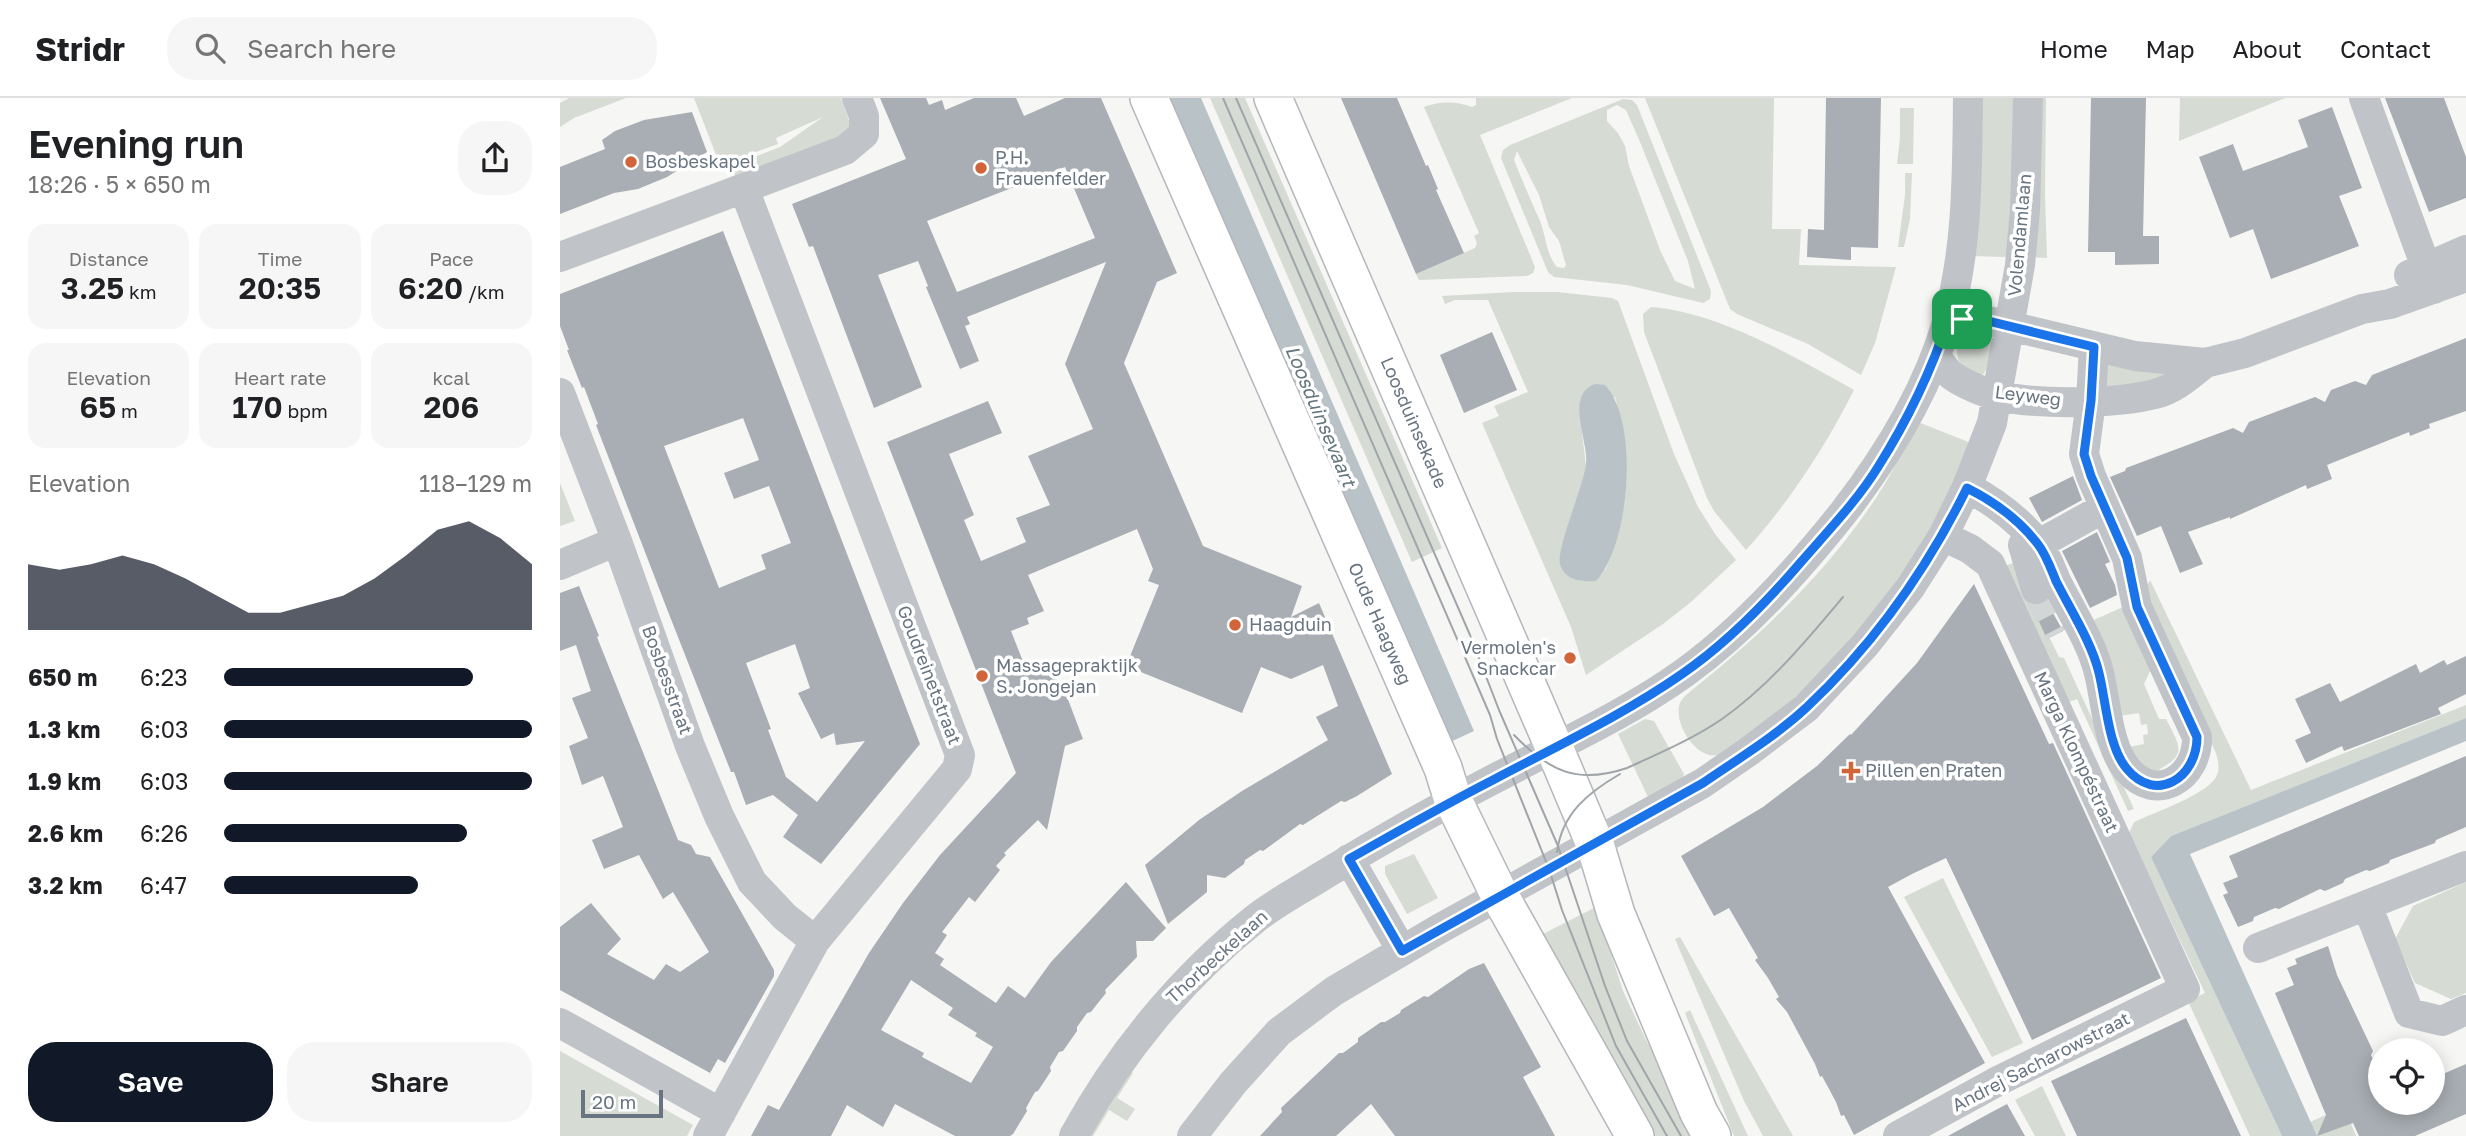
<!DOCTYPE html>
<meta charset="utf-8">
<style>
:root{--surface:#fff;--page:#f6f6f6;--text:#202124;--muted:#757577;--line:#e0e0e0;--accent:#111827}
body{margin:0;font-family:"Golos Text",sans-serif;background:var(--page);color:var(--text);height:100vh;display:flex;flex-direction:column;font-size:26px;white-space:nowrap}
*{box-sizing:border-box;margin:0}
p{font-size:23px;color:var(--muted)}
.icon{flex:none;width:38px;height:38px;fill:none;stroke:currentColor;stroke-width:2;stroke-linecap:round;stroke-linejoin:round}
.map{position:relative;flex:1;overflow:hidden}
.side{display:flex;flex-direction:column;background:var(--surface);width:560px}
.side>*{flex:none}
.buttons{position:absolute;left:1808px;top:940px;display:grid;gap:14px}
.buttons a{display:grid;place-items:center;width:77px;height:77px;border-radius:50%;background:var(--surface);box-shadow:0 4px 18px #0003;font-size:35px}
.scale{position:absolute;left:21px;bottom:18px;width:82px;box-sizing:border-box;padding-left:7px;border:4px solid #687581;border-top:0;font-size:19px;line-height:24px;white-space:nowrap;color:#687581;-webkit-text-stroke:5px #fff;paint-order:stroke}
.pin{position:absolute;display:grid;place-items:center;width:60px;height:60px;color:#fff;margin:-30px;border-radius:14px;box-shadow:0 4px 10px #0006}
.round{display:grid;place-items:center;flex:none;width:74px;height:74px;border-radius:28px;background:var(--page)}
.summary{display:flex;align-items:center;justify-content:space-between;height:119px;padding:0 28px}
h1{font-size:38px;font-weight:600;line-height:52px}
.figures{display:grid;grid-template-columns:repeat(3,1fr);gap:10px;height:119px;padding:7px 28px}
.figures div{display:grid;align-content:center;border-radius:18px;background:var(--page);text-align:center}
.figures b{font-size:30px;font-weight:600}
.figures small{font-size:19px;font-weight:400}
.figures p{font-size:19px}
.chart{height:196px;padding:14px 28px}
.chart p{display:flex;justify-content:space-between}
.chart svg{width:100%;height:126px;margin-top:7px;fill:var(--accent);opacity:.7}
.primary-button{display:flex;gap:14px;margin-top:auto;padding:14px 28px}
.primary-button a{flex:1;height:80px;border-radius:28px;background:var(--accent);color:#fff;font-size:28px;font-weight:600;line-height:80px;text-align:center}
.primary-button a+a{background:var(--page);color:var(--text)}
ul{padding:0 28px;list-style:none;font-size:23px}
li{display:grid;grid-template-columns:112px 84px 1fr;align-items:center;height:52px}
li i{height:18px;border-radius:9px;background:var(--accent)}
header{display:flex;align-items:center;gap:42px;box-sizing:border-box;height:98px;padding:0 35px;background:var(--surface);border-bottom:2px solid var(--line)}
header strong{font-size:33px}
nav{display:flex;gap:38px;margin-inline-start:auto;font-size:24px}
.search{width:490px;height:63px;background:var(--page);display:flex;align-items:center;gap:18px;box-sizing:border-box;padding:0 24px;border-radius:28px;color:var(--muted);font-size:26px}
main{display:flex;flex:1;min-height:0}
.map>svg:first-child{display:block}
.green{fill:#d6dbd3;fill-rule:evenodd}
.water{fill:#b9c2c7}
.building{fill:#a8aeb3;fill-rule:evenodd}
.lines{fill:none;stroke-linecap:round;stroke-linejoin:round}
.minor-tunnel{stroke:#d2d6d7;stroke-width:30;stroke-dasharray:30 15;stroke-linecap:butt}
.major-casing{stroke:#b4b7bb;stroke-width:40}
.minor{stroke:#c0c3c7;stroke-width:30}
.major{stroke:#fff;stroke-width:37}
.tram{stroke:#a0a5aa;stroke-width:2}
.route-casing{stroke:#fff;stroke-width:14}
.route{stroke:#1a73e8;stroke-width:9}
.poi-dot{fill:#d16439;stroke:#fff;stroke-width:2.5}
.labels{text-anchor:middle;stroke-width:7;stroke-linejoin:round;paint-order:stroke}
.poi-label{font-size:18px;fill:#687581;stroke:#fff;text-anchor:start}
.street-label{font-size:18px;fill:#687581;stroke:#fff}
.water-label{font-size:19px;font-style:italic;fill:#64767e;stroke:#fff}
</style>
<header>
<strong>Stridr</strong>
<div class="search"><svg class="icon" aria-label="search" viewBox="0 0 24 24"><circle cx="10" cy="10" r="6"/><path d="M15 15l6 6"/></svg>Search here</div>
<nav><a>Home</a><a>Map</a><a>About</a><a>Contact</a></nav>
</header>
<main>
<section class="side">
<div class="summary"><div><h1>Evening run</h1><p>18:26 · 5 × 650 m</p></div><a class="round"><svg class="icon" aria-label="share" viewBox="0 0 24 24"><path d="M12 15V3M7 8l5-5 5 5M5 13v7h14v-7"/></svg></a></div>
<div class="figures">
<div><p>Distance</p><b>3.25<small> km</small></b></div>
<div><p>Time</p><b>20:35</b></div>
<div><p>Pace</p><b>6:20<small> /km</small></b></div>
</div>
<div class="figures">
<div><p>Elevation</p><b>65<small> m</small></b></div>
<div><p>Heart rate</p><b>170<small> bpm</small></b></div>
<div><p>kcal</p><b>206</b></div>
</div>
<div class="chart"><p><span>Elevation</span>118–129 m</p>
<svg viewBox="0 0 160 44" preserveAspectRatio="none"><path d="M0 44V21L10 23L20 21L30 18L40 21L50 26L60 32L70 38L80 38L90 35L100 32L110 26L120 18L130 9L140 6L150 12L160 21V44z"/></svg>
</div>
<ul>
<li><b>650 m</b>6:23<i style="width:81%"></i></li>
<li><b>1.3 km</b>6:03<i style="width:100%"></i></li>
<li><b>1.9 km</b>6:03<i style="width:100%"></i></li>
<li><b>2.6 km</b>6:26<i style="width:79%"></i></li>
<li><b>3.2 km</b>6:47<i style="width:63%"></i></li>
</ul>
<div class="primary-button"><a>Save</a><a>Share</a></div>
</section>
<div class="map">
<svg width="1906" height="1038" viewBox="0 0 1906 1038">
<rect width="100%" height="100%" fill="#f6f6f4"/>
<!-- green -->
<path class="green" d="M 9,0 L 66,0 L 14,20 L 0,29 L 0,5 Z
M 134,0 L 281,0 L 291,28 L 287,38 L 177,84 L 171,68 L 220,49 L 263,19 L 216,40 L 218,46 L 160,67 Z
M 650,0 L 685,0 L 882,450 L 852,464 Z
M 916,0 L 1012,0 L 920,37 L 975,169 L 973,175 L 967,178 L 859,182 L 856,176 L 915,150 L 917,145 L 914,138 L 919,135 L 864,9 C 879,3 897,3 912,9 L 916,7 Z
M 1085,0 L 1214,0 L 1212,131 L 1241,131 L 1239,167 L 1336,169 L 1315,245 L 1301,277 L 1248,246 L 1177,216 L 1170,211 Z
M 1417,0 L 1455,0 L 1453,111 L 1447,159 L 1410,158 Z
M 1481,0 L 1486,0 L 1485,96 L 1487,160 L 1467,159 Z
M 1620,0 L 1725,0 L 1619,43 Z
M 1063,1 L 1072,2 L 1077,7 L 1151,193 L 1150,201 L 1143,205 L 1067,187 L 994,179 L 988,174 L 941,60 L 943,52 L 950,47 ZM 1057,7 L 1066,12 L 1080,44 L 1128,163 L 1135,191 L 1115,183 L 1100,152 L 1069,68 L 1065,48 L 1058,35 L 1047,23 L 1047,12 ZM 957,53 L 979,97 L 989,129 L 999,143 L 1006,167 L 1004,170 L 997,169 C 986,156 986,138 980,123 C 971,103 962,82 954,62 Z
M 1340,10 L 1354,10 L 1353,66 L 1337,66 L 1340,40 Z
M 1345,75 L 1352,75 L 1350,121 L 1344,149 L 1338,149 L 1345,97 Z
M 953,194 L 997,194 L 1052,200 L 1058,203 L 1114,356 L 1138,409 L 1155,436 L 1176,462 L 1131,504 L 1103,526 L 1026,577 L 1011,529 L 922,325 L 939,318 L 934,308 L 968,294 L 928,202 L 895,202 L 885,206 L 882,198 ZM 1055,299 C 1073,365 1070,409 1045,473 L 1026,368 L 1020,318 L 1020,302 Z
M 1091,209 C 1158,214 1237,260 1294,292 C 1264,351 1230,403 1186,452 L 1154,413 L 1147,400 L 1084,234 L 1083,216 Z
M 1418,234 L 1424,235 L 1432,243 L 1427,270 L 1422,278 L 1401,268 C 1392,249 1399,241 1418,234 Z
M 1555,263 L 1613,271 L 1610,285 L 1547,288 L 1545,276 L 1548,267 Z
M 1358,324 L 1411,345 C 1399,371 1389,397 1376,422 C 1330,510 1250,605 1163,655 C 1140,668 1112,626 1120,605 C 1121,602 1124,599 1126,597 C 1200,538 1263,479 1316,400 C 1332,376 1344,349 1358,324 Z
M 0,385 L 15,423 L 0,428 Z
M 1453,465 L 1499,559 L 1504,560 L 1574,711 L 1568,713 L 1517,601 L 1506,605 L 1442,469 Z
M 1590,482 L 1691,692 L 1906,607 L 1906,620 L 1611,738 L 1591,759 L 1722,1038 L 1690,1038 L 1628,903 L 1645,895 L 1569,735 L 1574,724 C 1593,715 1651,695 1657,677 C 1660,670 1658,663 1656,655 L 1583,496 Z
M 1563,509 L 1591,571 L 1584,586 L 1599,621 L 1606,621 C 1623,653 1626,657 1593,675 L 1564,650 L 1584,646 L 1583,637 L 1588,636 L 1587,626 L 1581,627 L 1579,615 L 1559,618 L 1527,525 Z
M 1085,621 L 1094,623 L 1124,676 L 1122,682 L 1089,701 L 1058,636 Z
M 854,756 L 878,800 L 847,816 L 825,776 L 825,768 Z
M 1383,780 L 1463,945 L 1432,959 L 1344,799 Z
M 1906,784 L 1906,895 L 1891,901 L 1855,885 L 1835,841 L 1853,808 Z
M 1036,809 L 1063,893 L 1086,942 L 1138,1038 L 1084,1038 L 975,840 Z
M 1120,839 L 1233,1038 L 1203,1038 L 1184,1003 L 1115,841 Z
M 1130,912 L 1188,1038 L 1174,1038 L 1125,915 Z
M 0,953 L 133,1027 L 127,1038 L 0,1038 Z
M 568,971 L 573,975 L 557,1000 L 575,1011 L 567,1023 L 549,1012 L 533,1038 L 525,1038 Z
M 1482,988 L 1506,1038 L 1475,1038 L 1455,1002 Z
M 1784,1009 L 1796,1038 L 1757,1038 L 1750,1024 Z"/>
<!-- water -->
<path class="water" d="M 607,0 L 641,0 L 914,633 L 886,646 Z
M 1035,286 L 1045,287 C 1080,324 1070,447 1036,483 C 1022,484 1005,483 1000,466 C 996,451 1024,387 1026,366 C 1029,344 1004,297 1035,286 Z
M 1906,620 L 1906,643 L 1630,756 L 1757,1038 L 1722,1038 L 1591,759 L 1611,738 Z"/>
<!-- building -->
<path class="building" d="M 320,0 L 366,0 L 369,7 L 382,2 L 385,12 L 414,0 L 456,0 L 464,18 L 505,0 L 541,0 L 617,175 L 597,184 L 564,265 L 583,309 L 643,448 L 742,488 L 731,519 L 759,505 L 832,676 L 797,698 L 785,704 L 781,703 L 743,727 L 740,726 L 703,753 L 700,752 L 685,762 L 684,766 L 665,780 L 647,777 L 647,794 L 608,826 L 585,767 L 639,722 L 682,693 L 768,642 L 756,619 L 778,608 L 763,567 L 731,581 L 701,569 L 682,615 L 566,568 L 599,487 L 588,483 L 593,471 L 577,431 L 468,477 L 484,513 L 467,520 L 469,526 L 451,533 L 468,576 L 486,569 L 488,575 L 493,574 L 498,585 L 501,583 L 523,641 L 505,648 L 487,732 L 478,722 L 444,755 L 446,757 L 436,768 L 440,772 L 415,804 L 409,799 L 382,834 L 387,837 L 375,855 L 384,861 L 380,867 L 436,905 L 448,888 L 465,900 L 491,864 L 566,784 L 606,830 L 593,843 L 576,843 L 577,859 L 545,892 L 546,895 L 538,905 L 531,914 L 527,915 L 517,929 L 517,933 L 503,953 L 499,954 L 490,969 L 491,973 L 478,993 L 475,994 L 466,1010 L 467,1013 L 453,1036 L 450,1038 L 395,1038 L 335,1006 L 323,1029 L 287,1007 L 271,1038 L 191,1038 L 208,1007 L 219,1012 L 309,855 L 343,805 L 380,757 L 456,675 L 327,344 L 428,303 L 442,335 L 389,356 L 414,417 L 404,422 L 421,463 L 466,444 L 456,420 L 490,407 L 468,358 L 533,331 L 505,266 L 546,164 L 407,219 L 410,226 L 405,228 L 419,263 L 400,271 L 366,189 L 368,188 L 358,163 L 318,177 L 362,289 L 314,310 L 253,148 L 249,149 L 232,106 L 346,61 ZM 505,69 L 535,140 L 397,194 L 367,123 ZM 351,882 L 393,910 L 388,917 L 417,935 L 415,938 L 433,949 L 411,985 L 362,959 L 364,955 L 321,932 Z
M 781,0 L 837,0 L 866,68 L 868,67 L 878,91 L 876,92 L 904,155 L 856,176 Z
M 1266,0 L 1321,0 L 1318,150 L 1291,149 L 1291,162 L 1247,159 L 1248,131 L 1264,132 Z
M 1531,0 L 1586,0 L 1583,138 L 1599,138 L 1599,166 L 1555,167 L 1555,154 L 1528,154 Z
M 1825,0 L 1884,0 L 1906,59 L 1906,100 L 1869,114 Z
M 1772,9 L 1802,90 L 1779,98 L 1799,148 L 1711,181 L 1693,131 L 1670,140 L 1639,59 L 1673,46 L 1683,73 L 1748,49 L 1738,22 Z
M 132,14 L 147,54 L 107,79 L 78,91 L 54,95 L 0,116 L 0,69 L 45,51 L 42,42 L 55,33 L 84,22 Z
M 163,133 L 360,646 L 261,766 L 223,739 L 238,717 L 213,697 L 186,707 L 174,674 L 171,674 L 107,511 L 36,327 L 38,326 L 24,289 L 22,290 L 7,252 L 9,252 L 0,228 L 0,196 ZM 183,320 L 199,362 L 164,375 L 174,401 L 209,388 L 231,445 L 201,457 L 206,471 L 159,490 L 104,348 ZM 235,546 L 250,590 L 238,595 L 261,641 L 274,635 L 276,647 L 305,643 L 257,704 L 226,679 L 208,632 L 211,631 L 186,565 Z
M 932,234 L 957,292 L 904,315 L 880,257 Z
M 1906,240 L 1906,313 L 1869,326 L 1870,330 L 1850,338 L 1849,334 L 1767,367 L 1772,381 L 1747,391 L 1746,387 L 1670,421 L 1670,419 L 1628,434 L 1643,466 L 1620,475 L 1601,428 L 1577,438 L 1550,379 L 1565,373 L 1566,370 L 1673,330 L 1683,335 L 1689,324 L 1755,299 L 1765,304 L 1771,292 L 1795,283 L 1806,287 L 1812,277 Z
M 1513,378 L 1522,402 L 1482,424 L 1469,400 Z
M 1537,434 L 1550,464 L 1545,466 L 1555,487 L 1557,497 L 1530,510 L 1502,453 Z
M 1414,486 L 1489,646 L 1493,645 L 1601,880 L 1472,942 L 1386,760 L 1352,776 L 1328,789 L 1425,965 L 1294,1037 L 1284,1017 L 1281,1018 L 1276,1004 L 1262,978 L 1260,979 L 1255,966 L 1227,914 L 1216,901 L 1219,899 L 1208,880 L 1195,862 L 1198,860 L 1169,810 L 1154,818 L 1121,758 L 1203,709 L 1257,668 L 1290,636 L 1291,637 L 1357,565 Z
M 19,488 L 39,538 L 37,539 L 118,742 L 131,747 L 136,756 L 150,759 L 214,872 L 214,878 L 165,965 L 158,961 L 150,975 L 0,892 L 0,829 L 31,805 L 61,841 L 47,856 L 94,882 L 106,866 L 120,874 L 149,854 L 113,794 L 103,801 L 79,757 L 44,771 L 32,742 L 63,729 L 43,678 L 22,687 L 9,648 L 28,640 L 12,600 L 31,593 L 16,547 L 0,553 L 0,495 Z
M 1487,504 L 1503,533 L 1487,541 L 1472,508 L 1480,508 Z
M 1906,558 L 1906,596 L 1878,610 L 1881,616 L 1784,653 L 1782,648 L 1746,665 L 1735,642 L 1751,635 L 1735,601 L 1770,585 L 1780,604 L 1856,566 L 1860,575 L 1884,562 L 1887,567 Z
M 1906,658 L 1906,729 L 1876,742 L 1875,745 L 1830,762 L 1829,765 L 1810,773 L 1806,772 L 1785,781 L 1783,785 L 1765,793 L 1760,791 L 1719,811 L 1715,810 L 1694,819 L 1693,823 L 1678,829 L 1663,797 L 1668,795 L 1663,785 L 1678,779 L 1669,758 Z
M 1768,848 L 1777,877 L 1813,953 L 1811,957 L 1820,977 L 1820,1004 L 1872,1004 L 1872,988 L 1876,979 L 1906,966 L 1906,1016 L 1855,1038 L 1799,1038 L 1793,1025 L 1757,1038 L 1766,1017 L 1715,895 L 1734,887 L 1727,870 L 1737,866 L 1735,861 Z
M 924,865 L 981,969 L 963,979 L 995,1038 L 835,1038 L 811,1006 L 776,1038 L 700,1038 L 722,1014 L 721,1010 L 779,955 L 783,955 L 798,944 L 798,940 L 821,924 L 825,924 L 840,915 L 841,912 L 864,898 L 868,899 L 909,871 Z
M 1626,920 L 1681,1038 L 1517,1038 L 1491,983 Z
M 1447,1006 L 1465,1038 L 1388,1038 L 1430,1015 Z"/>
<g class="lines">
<!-- minor-tunnel -->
<path class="minor-tunnel" d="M 1476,491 L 1499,535"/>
<!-- major casing -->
<g class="major-casing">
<g id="major">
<path id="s1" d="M 589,0 L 883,670 L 893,702 L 940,798 L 1075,1038"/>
<path id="s2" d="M 713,0 L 994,649 L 1035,746 L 1056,816 L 1139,1015 L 1152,1038"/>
</g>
</g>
<!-- minor -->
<path class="minor" d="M 1804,0 L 1874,191
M 0,159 L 285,52 L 304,36 L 304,18 L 297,0
M 1849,177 L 1906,152
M 1388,222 L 1416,220 L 1575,258 L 1645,265 L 1685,255 L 1802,211 L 1830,206 L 1906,179
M 1376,259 C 1381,265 1387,275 1394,279 C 1406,287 1425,295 1439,298 C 1478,307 1556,306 1595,296 C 1615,291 1630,277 1645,265
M 0,295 L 57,443 L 130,648 L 159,718 L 192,784 L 225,819 L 255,843
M 1407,389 C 1433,403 1459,422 1477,445 C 1486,456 1491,471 1496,483 C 1510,511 1532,545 1539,575 C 1546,603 1548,649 1567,671 C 1596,706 1638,680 1637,639 L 1577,509 L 1567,460 L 1531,378 L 1524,356 L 1531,303 L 1534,249
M 1479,446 L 1544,410
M 1463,447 L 1476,491
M 0,467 L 57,443
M 789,761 L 842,853
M 1807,807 L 1849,915 L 1882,923 L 1906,912
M 1698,850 L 1906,768
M 0,925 L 161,1015
M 148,1038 L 255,843 L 397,671 L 400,657 L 184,91
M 514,1038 C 559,956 621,880 695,821 C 715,805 740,792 762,778 C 824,740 888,704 953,671 C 1011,641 1071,613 1124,575 C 1185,531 1237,473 1283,415 C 1327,358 1367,294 1387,224 C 1408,151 1407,76 1408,0
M 632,1038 L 673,985 L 719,934 L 774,893 L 879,831 L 1143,685 L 1188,654 L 1246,610 L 1305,547 L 1350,490 L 1383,438 L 1407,389 L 1432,325 L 1460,167 L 1465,112 L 1468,0
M 1338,1038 L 1438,983 L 1625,891 L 1430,466 L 1410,451 L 1383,438"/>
<!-- major -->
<use href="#major" class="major"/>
<!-- tram -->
<path class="tram" d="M 663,0 L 930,617 L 937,641 L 989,771 L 1002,812 L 1056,948 L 1107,1038
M 676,0 L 910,537 L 939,612 L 998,748 L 1045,888 L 1067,943 L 1121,1038
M 954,637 C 989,673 1017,687 1067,670 C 1098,656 1133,641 1162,621 C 1209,588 1246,543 1283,499
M 997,754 C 1002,715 1029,694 1060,676"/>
</g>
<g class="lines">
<!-- route casing -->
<g class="route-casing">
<path id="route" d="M 1416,220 L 1534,249 L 1531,303 L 1524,356 L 1531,378 L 1567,460 L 1577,509 L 1637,639 C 1637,680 1596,706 1567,671 C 1548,649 1546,603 1539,575 C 1532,545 1510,511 1496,483 C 1491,471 1486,456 1477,445 C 1459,422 1433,403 1407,390 C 1367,471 1313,547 1247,609 C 1216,638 1178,661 1143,685 L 842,853 L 789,761 C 837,734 884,707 933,682 C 997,648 1063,617 1122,576 C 1167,545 1206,505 1241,464 C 1267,434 1297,403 1318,369 C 1347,323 1371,274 1388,222 Z"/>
</g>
<!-- route -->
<use href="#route" class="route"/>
</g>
<!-- markers -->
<g class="poi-dot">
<circle cx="71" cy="64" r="7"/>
<circle cx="421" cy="70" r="7"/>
<circle cx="675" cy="527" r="7"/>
<circle cx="1010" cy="560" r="7"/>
<circle cx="422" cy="578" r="7"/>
<path d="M1287.5 662.5h7v7h7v7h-7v7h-7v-7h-7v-7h7z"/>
</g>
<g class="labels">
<!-- poi labels -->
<g class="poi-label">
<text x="435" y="66">P.H.<tspan x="435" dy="21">Frauenfelder</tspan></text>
<text x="85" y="70">Bosbeskapel</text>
<text x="689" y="533">Haagduin</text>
<text x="996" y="556" text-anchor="end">Vermolen's<tspan x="996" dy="21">Snackcar</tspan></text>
<text x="436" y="574">Massagepraktijk<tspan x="436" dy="21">S. Jongejan</tspan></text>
<text x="1305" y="679">Pillen en Praten</text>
</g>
<!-- street labels -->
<g class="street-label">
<text transform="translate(1460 137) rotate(-85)" y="6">Volendamlaan</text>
<text transform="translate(1468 298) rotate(7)" y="6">Leyweg</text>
<text dy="6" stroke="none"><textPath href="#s2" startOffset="354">Loosduinsekade</textPath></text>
<text dy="6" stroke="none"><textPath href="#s1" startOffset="574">Oude Haagweg</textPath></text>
<text transform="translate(369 577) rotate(69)" y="6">Goudreinetstraat</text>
<text transform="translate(107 582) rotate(70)" y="6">Bosbesstraat</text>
<text transform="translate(1516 654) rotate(65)" y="6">Marga Klompéstraat</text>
<text transform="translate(657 859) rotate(-42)" y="6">Thorbeckelaan</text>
<text transform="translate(1481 964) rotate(-27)" y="6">Andrej Sacharowstraat</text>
</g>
<!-- water labels -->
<g class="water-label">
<text transform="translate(761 318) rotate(67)" y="7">Loosduinsevaart</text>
</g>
</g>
</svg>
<div class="buttons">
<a><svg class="icon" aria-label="locate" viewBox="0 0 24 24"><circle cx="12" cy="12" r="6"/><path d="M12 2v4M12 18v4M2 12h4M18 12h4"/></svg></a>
</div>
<div class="scale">20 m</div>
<div class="pin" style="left:1402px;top:221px;background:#1e9e55"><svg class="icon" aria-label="arrive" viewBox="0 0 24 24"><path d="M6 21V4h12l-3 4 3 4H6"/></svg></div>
</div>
</main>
